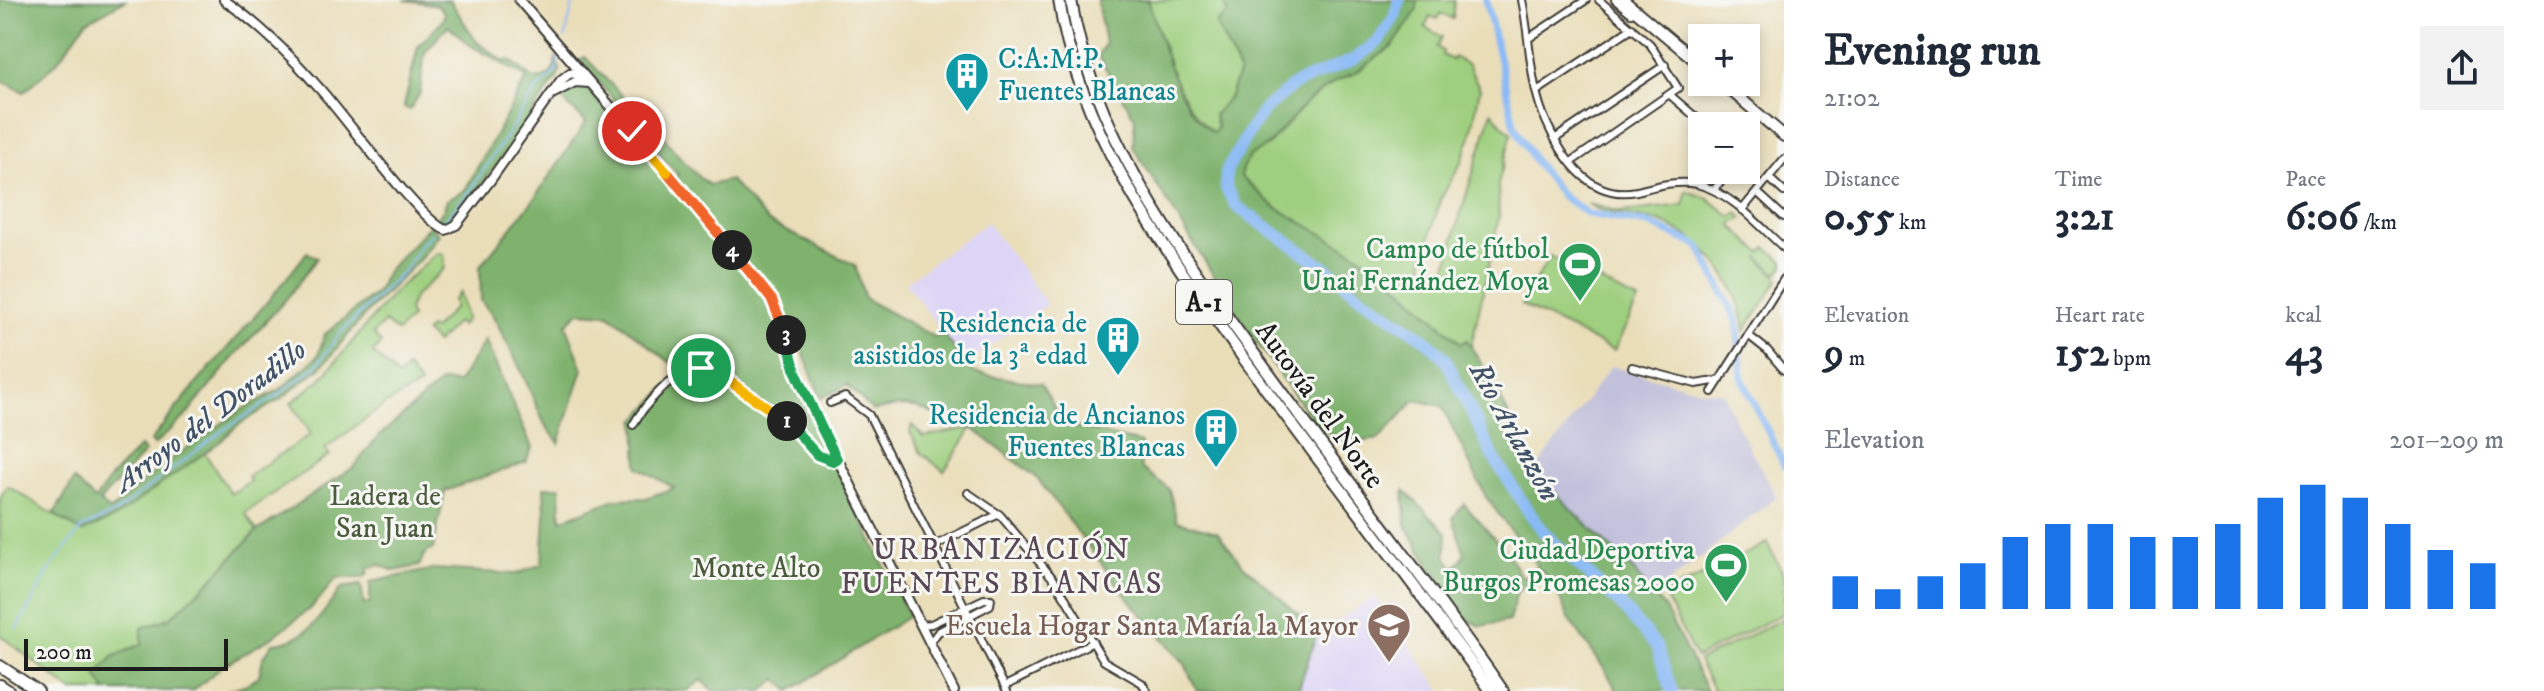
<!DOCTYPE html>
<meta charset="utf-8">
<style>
:root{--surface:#fff;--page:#f2f2f3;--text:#1f2937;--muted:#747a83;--accent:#1a73e8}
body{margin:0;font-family:"IM FELL DW Pica",serif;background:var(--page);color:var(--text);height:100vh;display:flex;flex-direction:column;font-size:30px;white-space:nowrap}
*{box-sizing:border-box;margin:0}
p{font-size:26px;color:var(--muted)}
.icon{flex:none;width:44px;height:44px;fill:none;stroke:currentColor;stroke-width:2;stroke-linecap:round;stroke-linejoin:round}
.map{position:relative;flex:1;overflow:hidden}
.details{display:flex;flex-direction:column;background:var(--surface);width:760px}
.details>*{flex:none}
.tools{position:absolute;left:1688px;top:24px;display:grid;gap:16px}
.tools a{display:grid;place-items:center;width:72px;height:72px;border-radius:0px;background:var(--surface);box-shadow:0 4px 12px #0003;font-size:40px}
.scale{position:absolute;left:24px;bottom:20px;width:204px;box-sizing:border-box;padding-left:8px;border:4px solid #1c1c1c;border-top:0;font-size:22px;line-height:28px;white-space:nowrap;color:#1c1c1c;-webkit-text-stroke:6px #f6f6f2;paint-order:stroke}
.pin{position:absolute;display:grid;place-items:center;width:68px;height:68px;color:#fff;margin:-34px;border:4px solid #fff;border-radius:50%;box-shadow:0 2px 8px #0007}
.km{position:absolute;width:40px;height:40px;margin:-20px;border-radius:50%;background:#222;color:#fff;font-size:22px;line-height:40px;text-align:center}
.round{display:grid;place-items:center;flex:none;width:84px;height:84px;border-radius:0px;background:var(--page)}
.overview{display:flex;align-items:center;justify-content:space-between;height:136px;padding:0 40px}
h1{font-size:44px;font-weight:700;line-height:60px}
.figures{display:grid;grid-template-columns:repeat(3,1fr);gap:12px;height:136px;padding:8px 40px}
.figures div{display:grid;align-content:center}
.figures b{font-size:40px;font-weight:700}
.figures small{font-size:22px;font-weight:400}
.figures p{font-size:22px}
.chart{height:224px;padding:16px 40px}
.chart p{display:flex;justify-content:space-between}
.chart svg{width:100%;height:144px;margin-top:8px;stroke:var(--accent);stroke-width:6}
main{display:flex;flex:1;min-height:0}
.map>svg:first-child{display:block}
.built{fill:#ddd5f6}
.industrial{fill:#c2c1dc}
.green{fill:#9ecf7e;stroke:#5d764d;stroke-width:2}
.forest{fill:#7eb26d;stroke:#4d6744;stroke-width:2}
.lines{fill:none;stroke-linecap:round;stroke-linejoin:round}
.stream{stroke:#8abaf6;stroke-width:2}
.canal{stroke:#8abaf6;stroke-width:7}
.river{stroke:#8abaf6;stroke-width:12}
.street-casing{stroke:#3b3934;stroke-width:10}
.secondary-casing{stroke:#3b3934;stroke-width:12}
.highway-casing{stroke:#3b3934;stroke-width:14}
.street{stroke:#fff;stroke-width:6}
.secondary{stroke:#fff;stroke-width:8}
.highway{stroke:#fff;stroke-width:10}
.split-1-casing{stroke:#fff;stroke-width:16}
.split-2-casing{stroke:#fff;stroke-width:16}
.split-3-casing{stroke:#fff;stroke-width:16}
.split-4-casing{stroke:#fff;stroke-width:16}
.split-5-casing{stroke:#fff;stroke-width:16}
.split-6-casing{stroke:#fff;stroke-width:16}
.split-1{stroke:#f5b400;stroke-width:10}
.split-2{stroke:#22a559;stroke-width:10}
.split-3{stroke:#22a559;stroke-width:10}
.split-4{stroke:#f0652b;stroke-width:10}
.split-5{stroke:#f0652b;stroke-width:10}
.split-6{stroke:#f5b400;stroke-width:10}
.labels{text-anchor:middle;stroke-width:6;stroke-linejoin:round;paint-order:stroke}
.shield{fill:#f6f6f2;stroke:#5d5d5c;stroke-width:2}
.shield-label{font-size:26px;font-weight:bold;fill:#1c1c1c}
.culture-label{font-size:28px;fill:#0d838f;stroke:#f6f6f2;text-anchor:end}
.leisure-label{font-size:28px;fill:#27864d;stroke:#f6f6f2;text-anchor:end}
.street-label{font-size:28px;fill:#1c1c1c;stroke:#f6f6f2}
.park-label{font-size:28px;fill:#4a5b3e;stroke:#f6f6f2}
.education-label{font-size:28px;fill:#785e54;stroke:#f6f6f2;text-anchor:end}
.water-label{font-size:30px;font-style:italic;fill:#425368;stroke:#f6f6f2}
.neighbourhood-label{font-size:30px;letter-spacing:2px;fill:#584755;stroke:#f6f6f2}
</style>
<main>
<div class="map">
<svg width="1784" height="691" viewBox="0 0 1784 691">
<rect width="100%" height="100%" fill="#f6f6f2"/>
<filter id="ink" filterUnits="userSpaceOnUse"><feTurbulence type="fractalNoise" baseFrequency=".0125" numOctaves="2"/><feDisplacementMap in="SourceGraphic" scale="16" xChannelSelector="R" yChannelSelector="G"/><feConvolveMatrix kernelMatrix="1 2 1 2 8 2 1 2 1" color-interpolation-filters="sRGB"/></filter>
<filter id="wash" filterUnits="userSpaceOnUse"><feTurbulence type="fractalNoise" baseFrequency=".006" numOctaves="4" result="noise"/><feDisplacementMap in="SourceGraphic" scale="32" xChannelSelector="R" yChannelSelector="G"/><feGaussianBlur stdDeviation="1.8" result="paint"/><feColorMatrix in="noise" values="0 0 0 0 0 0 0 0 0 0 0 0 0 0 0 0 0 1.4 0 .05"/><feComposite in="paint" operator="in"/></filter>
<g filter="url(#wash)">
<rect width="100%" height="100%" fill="#eadeb9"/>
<!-- built -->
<path class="built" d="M 987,222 L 1047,304 L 967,363 L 905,283 Z
M 1375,596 L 1442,691 L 1298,691 L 1316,636 Z"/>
<!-- industrial -->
<path class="industrial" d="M 1611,366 L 1700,390 L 1724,393 L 1736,424 L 1777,497 L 1653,595 L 1629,566 L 1534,472 Z"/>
<!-- green -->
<path class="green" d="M 1148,0 L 1222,0 L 1228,13 L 1217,25 L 1239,71 L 1230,96 L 1214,115 L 1217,127 L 1214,133 C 1173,103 1165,46 1148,0 Z
M 1417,0 L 1455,0 L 1453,19 L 1441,13 L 1438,19 L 1430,16 L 1425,27 L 1442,37 L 1437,47 L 1443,51 L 1442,55 L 1452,60 L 1454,57 L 1468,65 L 1480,89 L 1471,136 L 1461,163 L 1440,200 L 1423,263 L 1424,270 L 1445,274 L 1458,222 L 1492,111 L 1503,126 L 1512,133 L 1498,184 L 1499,217 L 1471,347 L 1467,340 L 1461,343 L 1387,275 L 1356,253 L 1275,207 L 1241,177 L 1242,168 L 1250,156 L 1268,145 L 1308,101 L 1334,82 L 1355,73 L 1393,46 L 1417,10 Z
M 1686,191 L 1708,198 L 1731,217 L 1738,213 L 1743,218 L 1731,225 L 1761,253 L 1767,247 L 1784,262 L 1784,266 L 1777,274 L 1758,257 L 1779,279 L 1745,331 C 1739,278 1700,232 1649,219 C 1628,214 1606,216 1588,204 L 1620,212 L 1684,205 Z
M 437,253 L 444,254 L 445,268 L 414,297 L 408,311 L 411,318 L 397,332 L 385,322 L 373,334 L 381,343 L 373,353 L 398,377 L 407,368 L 420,385 L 383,406 L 325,449 L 330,455 L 245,513 L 257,531 L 209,582 L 170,618 L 142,628 L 142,644 L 113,657 L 97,675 L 106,691 L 72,691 L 0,635 L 0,497 L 8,486 L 82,532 L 114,518 L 204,452 L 231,494 L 250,481 L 248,476 L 311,434 L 291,403 L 321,379 L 394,292 Z
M 1550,256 L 1638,301 L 1614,351 L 1522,305 Z
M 460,292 L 466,319 L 461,326 L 457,322 L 436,343 L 425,332 L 429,328 L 433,330 L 455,307 L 453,300 Z
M 912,425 L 923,437 L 972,428 L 944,471 L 921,453 L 910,432 Z
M 1767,543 L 1784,576 L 1784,613 L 1696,658 L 1664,595 Z
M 1784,618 L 1784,691 L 1714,691 L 1698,661 Z"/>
<!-- forest -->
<path class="forest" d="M 0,0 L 125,0 L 86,22 L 57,62 L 24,92 L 0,80 Z
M 404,0 L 450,0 L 476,41 L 505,62 L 510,60 L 534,79 C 548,80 556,71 556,57 L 560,70 L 557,78 L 492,171 L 455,217 L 442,225 L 436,219 L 443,211 L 447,200 L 465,190 L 527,78 L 470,45 L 448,26 L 425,52 L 420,93 L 410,110 L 404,107 L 418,46 L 439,25 L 445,14 L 438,5 Z
M 1097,0 L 1148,0 C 1165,45 1172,104 1214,133 L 1217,127 L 1214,115 L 1230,96 L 1239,71 L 1216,24 L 1228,13 L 1222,0 L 1417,0 L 1417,10 L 1393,46 L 1355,73 L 1334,82 L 1308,101 L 1268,145 L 1250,156 L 1242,168 L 1241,177 L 1275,207 L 1356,253 L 1387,275 L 1461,343 L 1467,340 L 1497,390 L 1534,472 L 1629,566 L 1664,607 L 1707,691 L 1617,691 C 1605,666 1587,646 1572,623 C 1561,605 1556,583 1540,569 L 1517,592 L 1509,621 L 1481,626 L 1457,615 L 1406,525 L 1404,490 L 1447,533 L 1446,556 L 1454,568 L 1465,555 L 1453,518 L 1464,504 L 1508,554 L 1522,578 L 1537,566 L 1486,497 L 1442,406 L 1415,400 L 1379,439 L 1345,444 L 1314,423 L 1249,332 L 1133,147 L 1135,118 L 1098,56 L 1105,43 Z
M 585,57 L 642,117 L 649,116 C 666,142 684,165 709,185 L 730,180 L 768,222 L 855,265 L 865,299 L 934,337 L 943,334 L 974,373 L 1041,384 L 1064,424 L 1141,443 L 1141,468 L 1169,489 L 1177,521 L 1217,532 L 1243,565 L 1303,618 L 1316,636 L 1298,691 L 1197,691 L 1185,664 L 1124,593 L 1036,477 L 972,428 L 916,407 L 898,406 L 873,411 L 847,385 L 821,398 L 801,347 L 783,349 L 789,373 L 909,616 L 790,691 L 777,679 L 763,691 L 713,691 L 702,680 L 687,691 L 226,691 L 247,684 L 259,676 L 263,658 L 273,643 C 308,641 323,614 341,588 L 361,585 L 364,605 L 370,602 L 370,582 L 434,569 L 517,574 L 542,564 L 545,517 L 544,487 L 560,487 L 561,520 L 616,499 L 646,498 L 674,488 L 638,467 L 636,420 L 681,371 L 609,314 L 579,312 L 566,324 L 583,369 L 559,443 L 544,423 L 521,370 L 493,316 L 481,301 L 480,266 L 532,202 L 586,122 L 557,95 L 578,85 L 586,87 L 670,183 L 678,175 L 580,60 Z
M 430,225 L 439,234 L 420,259 L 369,310 L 321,367 L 282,398 L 237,426 L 221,441 L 114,518 L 82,532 L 54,514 L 74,480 L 95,500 L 111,477 L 140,447 L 145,452 L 100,501 L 110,511 L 163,465 L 241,410 L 281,389 L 318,356 L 324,335 L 377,292 L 387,271 Z
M 307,252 L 317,258 L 287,298 L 233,358 L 185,417 L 154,445 L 151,441 C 199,375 258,318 307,252 Z
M 485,340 L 532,448 L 526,462 L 445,491 L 433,549 L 424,555 L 419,566 L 394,571 L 380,565 L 368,568 L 368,574 L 363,578 L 337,578 L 312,607 L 274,636 L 221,667 L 193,691 L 106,691 L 96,675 L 113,657 L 142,644 L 142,628 L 170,618 L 209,582 L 257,531 L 354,467 L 377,438 L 441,382 L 458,383 Z"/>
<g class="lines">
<!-- stream -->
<path class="stream" d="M 565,38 L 574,0
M 443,222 L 470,191 L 534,93 L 557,70 L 558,56
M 17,629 L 51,567 L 82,528 L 115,513 L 226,428 L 277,396 L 316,366 L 339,334 L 405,270 L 421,244 L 434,232"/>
<!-- canal -->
<path class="canal" d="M 1486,0 L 1515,127 L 1534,160 L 1563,197 L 1588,214 L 1649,224 L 1699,246 L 1737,320 L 1742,378 L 1784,465"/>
<!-- river -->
<path class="river" d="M 1399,0 L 1395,16 L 1378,42 L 1353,60 L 1295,84 L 1266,108 L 1251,128 L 1226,172 L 1226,188 L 1236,206 L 1336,275 L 1356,293 L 1425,339 L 1445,358 L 1494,458 L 1526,508 L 1545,534 L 1619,603 L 1657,647 L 1672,691"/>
</g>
</g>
<g filter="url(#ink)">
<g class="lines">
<!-- street casing -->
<g class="street-casing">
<path id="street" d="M 1522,0 C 1530,37 1529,78 1543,114 C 1559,153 1588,201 1637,191 C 1657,186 1676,180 1697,184 C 1732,193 1758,225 1784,248
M 1615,0 L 1631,13
M 1529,38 L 1586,0
M 1537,91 L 1632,28
M 1670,95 L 1706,126
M 1556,138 L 1665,65
M 1571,162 L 1678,88 L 1650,44 L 1599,0
M 1769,178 L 1784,192
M 1714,190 L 1729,170
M 1757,192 L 1784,217
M 1742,210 L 1784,159
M 1748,335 L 1767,350 L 1784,370
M 1632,367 L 1696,384 L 1720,380
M 1712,392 L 1784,279
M 830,403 L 845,397 L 869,415 L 1007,691
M 633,425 C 643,407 675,369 696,368 C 720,366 779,412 796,429 C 807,441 818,465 837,459
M 968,493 L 1000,515 L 1055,581 L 1104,661 L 1142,683 L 1147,691
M 934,546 L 999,514
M 921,625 L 931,624 L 984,599 L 991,599 L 990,605 L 938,632 L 930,643
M 1005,686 L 1093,642"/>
</g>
<!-- secondary casing -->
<g class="secondary-casing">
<path id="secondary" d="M 224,0 C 259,24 291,56 319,88 C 342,113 422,223 446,230 L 456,225 L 492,178 L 561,80 L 570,73 L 582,75
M 519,0 L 674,180 L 772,300 L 806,396 L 954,691
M 552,94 L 575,82 L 590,83"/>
</g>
<!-- highway casing -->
<g class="highway-casing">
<path id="highway" d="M 1059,0 C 1078,134 1167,252 1244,359 C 1325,471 1411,579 1491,691
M 1071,0 C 1092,136 1182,255 1261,363 C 1341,473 1426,579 1503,691
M 1623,0 L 1702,66
M 1721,82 L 1784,136
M 0,666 L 38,691
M 0,685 L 9,691"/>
</g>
<!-- street -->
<use href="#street" class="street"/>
<!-- secondary -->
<use href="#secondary" class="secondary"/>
<!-- highway -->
<use href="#highway" class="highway"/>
</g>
</g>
<g class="lines" filter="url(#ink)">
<!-- split-1 casing -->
<g class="split-1-casing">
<path id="split-1" d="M 701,368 L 726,379 L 787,421"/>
</g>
<!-- split-2 casing -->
<g class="split-2-casing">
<path id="split-2" d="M 787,421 L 817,455 L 833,461 L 837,459 L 822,429"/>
</g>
<!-- split-3 casing -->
<g class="split-3-casing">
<path id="split-3" d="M 786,335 L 796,372 L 822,429"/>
</g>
<!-- split-4 casing -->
<g class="split-4-casing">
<path id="split-4" d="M 732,250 L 772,300 L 786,335"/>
</g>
<!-- split-5 casing -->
<g class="split-5-casing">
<path id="split-5" d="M 667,172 L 732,250"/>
</g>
<!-- split-6 casing -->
<g class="split-6-casing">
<path id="split-6" d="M 632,131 L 667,172"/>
</g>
<!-- split-1 -->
<use href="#split-1" class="split-1"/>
<!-- split-2 -->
<use href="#split-2" class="split-2"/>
<!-- split-3 -->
<use href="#split-3" class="split-3"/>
<!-- split-4 -->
<use href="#split-4" class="split-4"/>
<!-- split-5 -->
<use href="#split-5" class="split-5"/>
<!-- split-6 -->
<use href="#split-6" class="split-6"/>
</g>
<!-- icons -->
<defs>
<g id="building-pin" transform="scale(2.3)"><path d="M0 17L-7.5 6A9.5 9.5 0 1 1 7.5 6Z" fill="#0f9aa8" stroke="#f6f6f2"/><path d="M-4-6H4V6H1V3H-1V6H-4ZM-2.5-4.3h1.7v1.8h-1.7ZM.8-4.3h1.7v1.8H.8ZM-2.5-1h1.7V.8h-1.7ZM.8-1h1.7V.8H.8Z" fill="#fff"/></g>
<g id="stadium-pin" transform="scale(2.3)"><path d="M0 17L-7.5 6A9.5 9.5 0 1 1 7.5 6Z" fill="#2e9e5b" stroke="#f6f6f2"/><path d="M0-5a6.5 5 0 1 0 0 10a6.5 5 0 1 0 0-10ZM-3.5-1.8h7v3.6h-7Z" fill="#fff"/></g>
<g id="school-pin" transform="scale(2.3)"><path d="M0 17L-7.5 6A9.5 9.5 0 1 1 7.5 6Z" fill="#8d6e63" stroke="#f6f6f2"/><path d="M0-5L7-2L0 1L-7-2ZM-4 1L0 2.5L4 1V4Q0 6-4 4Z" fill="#fff"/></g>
</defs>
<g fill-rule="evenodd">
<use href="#building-pin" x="967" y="74"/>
<use href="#stadium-pin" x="1580" y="264"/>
<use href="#building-pin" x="1118" y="338"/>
<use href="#building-pin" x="1216" y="430"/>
<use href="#stadium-pin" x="1726" y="565"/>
<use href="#school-pin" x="1389" y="625"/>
</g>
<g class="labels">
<!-- shield labels -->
<rect class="shield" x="1176" y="280" width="56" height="44" rx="6"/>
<g class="shield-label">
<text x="1204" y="311">A-1</text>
</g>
<!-- culture labels -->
<g class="culture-label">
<text x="998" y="68" text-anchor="start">C:A:M:P.<tspan x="998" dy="32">Fuentes Blancas</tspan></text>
<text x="1087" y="332">Residencia de<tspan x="1087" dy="32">asistidos de la 3ª edad</tspan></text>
<text x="1185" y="424">Residencia de Ancianos<tspan x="1185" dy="32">Fuentes Blancas</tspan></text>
</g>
<!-- leisure labels -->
<g class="leisure-label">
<text x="1549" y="258">Campo de fútbol<tspan x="1549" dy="32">Unai Fernández Moya</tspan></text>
<text x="1695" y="559">Ciudad Deportiva<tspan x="1695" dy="32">Burgos Promesas 2000</tspan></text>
</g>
<!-- street labels -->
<g class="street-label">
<text transform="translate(1321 404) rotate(54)" y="10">Autovía del Norte</text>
</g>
<!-- park labels -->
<g class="park-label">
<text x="385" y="505">Ladera de<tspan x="385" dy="32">San Juan</tspan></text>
<text x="756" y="577">Monte Alto</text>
</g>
<!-- education labels -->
<g class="education-label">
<text x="1358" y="635">Escuela Hogar Santa María la Mayor</text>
</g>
<!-- water labels -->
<g class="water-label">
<text transform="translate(210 415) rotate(-37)" y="10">Arroyo del Doradillo</text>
<text transform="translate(1515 431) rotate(61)" y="10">Río Arlanzón</text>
</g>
<!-- neighbourhood labels -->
<g class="neighbourhood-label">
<text x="1002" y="559">URBANIZACIÓN<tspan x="1002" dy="34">FUENTES BLANCAS</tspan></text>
</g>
</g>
</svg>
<div class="tools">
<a>+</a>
<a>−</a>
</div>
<div class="scale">200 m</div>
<div class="pin" style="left:701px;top:368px;background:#1e9e55"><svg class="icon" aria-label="arrive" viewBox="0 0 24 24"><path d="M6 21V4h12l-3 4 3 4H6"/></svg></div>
<div class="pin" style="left:632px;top:131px;background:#d93025"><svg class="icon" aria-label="check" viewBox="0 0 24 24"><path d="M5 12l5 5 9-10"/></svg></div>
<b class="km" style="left:787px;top:421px">1</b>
<b class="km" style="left:786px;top:335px">3</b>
<b class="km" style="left:732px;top:250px">4</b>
</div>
<section class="details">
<div class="overview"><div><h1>Evening run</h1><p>21:02</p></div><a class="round"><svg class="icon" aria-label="share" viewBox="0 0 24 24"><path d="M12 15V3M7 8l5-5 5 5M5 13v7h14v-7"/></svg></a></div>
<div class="figures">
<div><p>Distance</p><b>0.55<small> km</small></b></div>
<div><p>Time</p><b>3:21</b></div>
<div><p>Pace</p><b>6:06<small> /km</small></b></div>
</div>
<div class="figures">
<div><p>Elevation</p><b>9<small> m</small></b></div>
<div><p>Heart rate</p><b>152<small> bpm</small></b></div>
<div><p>kcal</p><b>43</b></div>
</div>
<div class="chart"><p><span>Elevation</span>201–209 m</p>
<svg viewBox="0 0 160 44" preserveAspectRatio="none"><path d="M5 44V34M15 44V38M25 44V34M35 44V30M45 44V22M55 44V18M65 44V18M75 44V22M85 44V22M95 44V18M105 44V10M115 44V6M125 44V10M135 44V18M145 44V26M155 44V30"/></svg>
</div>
</section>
</main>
